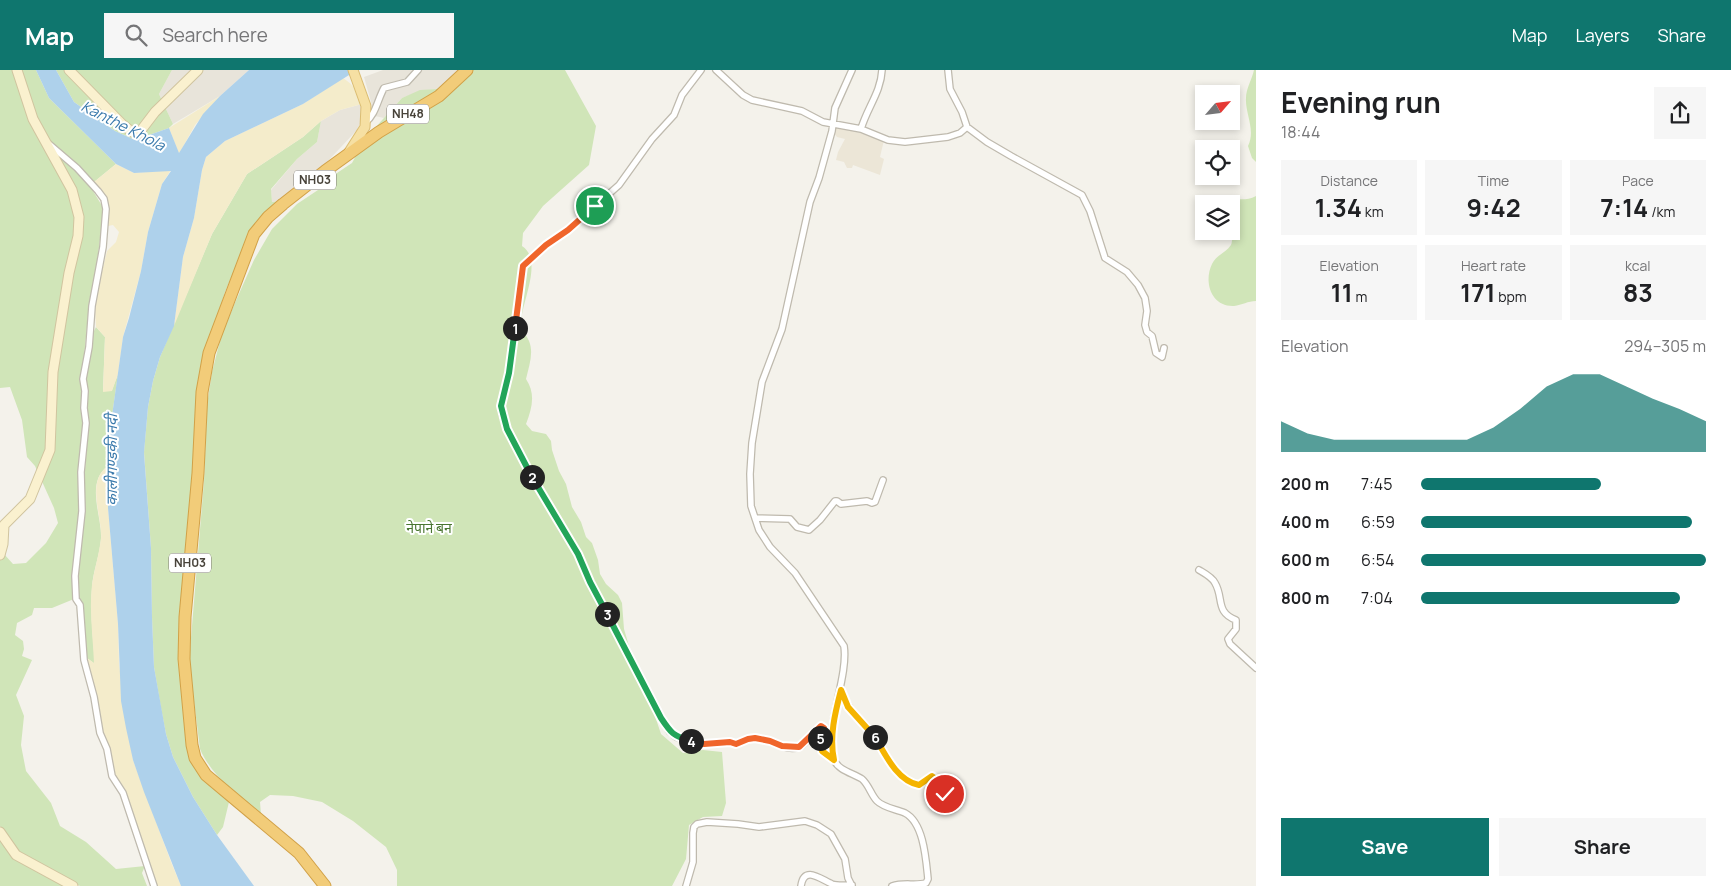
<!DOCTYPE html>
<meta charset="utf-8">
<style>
:root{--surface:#fff;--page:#f6f6f6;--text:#202124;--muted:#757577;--accent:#0f766e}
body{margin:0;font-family:Manrope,"Noto Sans Devanagari",sans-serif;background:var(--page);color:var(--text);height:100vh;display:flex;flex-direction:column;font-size:19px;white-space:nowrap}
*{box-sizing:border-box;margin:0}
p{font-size:16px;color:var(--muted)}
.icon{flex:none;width:28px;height:28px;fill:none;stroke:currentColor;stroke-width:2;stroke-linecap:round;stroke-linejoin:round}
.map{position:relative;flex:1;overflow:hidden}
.sheet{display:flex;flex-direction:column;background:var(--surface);width:475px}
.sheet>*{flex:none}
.needle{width:32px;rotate:62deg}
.controls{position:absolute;left:1195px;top:15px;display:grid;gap:10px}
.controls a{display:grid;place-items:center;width:45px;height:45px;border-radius:0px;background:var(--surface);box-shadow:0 2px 8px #0003;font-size:25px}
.pin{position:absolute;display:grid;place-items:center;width:42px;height:42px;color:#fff;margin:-21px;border:2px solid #fff;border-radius:50%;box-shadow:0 1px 5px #0007}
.km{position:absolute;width:25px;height:25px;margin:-12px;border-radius:50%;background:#222;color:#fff;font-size:14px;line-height:25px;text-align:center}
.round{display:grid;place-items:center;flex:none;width:52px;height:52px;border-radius:0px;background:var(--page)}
.headline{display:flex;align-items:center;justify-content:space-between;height:85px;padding:0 25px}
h1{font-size:28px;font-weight:700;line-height:38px}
.metrics{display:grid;grid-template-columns:repeat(3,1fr);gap:8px;height:85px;padding:5px 25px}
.metrics div{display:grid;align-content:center;border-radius:0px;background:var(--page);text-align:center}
.metrics b{font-size:25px;font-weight:700}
.metrics small{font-size:14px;font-weight:400}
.metrics p{font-size:14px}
.chart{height:140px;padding:10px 25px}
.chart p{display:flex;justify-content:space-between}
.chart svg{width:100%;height:90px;margin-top:5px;fill:var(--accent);opacity:.7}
.button{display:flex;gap:10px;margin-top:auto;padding:10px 25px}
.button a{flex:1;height:58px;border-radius:0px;background:var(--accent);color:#fff;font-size:20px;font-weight:700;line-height:58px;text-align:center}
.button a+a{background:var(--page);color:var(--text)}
ul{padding:0 25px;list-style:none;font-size:16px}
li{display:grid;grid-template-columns:80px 60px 1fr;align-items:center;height:38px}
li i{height:12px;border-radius:6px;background:var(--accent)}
header{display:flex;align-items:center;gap:30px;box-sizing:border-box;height:70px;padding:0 25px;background:var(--accent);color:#fff}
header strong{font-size:24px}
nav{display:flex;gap:28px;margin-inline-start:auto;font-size:18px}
.search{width:350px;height:45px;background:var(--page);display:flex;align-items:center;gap:12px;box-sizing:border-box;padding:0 18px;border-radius:0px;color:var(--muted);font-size:19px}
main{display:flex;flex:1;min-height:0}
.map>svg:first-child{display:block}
.residential{fill:#e8e4da}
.education{fill:#ece6d7}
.green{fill:#d0e5b8}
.sand{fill:#f4eccb}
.water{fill:#aed1eb}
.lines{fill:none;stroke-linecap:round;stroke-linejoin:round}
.street-casing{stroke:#bfbaae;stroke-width:8}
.secondary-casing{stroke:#d0c49f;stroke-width:11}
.primary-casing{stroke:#dbbd73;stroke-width:11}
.highway-casing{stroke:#d1a148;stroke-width:13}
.street{stroke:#fff;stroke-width:5.5}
.secondary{stroke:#faf1cf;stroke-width:9}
.primary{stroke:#f6e0a3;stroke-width:9}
.highway{stroke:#f2cc79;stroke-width:11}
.split-1-casing{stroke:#fff;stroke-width:10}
.split-2-casing{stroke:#fff;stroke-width:10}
.split-3-casing{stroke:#fff;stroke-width:10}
.split-4-casing{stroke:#fff;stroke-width:10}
.split-5-casing{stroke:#fff;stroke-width:10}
.split-6-casing{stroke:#fff;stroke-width:10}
.split-7-casing{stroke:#fff;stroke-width:10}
.split-1{stroke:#f0652b;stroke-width:6}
.split-2{stroke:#22a559;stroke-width:6}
.split-3{stroke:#22a559;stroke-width:6}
.split-4{stroke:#22a559;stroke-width:6}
.split-5{stroke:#f0652b;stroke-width:6}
.split-6{stroke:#f5b400;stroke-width:6}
.split-7{stroke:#f5b400;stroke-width:6}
.labels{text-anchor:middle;stroke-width:4;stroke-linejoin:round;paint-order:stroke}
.shield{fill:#fff;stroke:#7f7b75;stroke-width:1}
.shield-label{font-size:12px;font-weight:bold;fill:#48433a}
.park-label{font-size:14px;fill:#4a7631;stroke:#fff}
.water-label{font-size:15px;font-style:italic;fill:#3a7aac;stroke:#fff}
</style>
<header>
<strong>Map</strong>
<div class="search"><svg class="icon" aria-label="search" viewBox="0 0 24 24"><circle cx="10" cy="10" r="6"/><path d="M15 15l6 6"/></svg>Search here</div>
<nav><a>Map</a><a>Layers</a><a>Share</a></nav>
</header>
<main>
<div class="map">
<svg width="1256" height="816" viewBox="0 0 1256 816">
<rect width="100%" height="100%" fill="#f4f2eb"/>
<!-- residential -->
<path class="residential" d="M 172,0 L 249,0 L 220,26 L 173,54 L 159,24 Z
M 383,0 L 472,0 L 437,19 L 420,21 L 402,28 L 384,48 L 375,46 L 364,7 Z
M 362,34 L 363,47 L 357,60 L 326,93 L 325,99 L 283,131 L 272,132 L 271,120 L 297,89 L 317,72 L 321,51 L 340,40 Z"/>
<!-- education -->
<path class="education" d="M 837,56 L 845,57 L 884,70 L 880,87 L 884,89 L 880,105 L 853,95 L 852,98 L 847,98 L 844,92 L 836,90 L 838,82 L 845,69 L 837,67 L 833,62 Z"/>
<!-- green -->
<path class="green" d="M 0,0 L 36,0 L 49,28 L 116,94 L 94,112 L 93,121 L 104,139 L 96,200 L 88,246 L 81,318 L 83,357 L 74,529 L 52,538 L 34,538 L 32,545 L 17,553 L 15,565 L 23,571 L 24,579 L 22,586 L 32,590 L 16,625 L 24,646 L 21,675 L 26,701 L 51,733 L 60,756 L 86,772 L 116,799 L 145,796 L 142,803 L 147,816 L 80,816 L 18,783 L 0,756 L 0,456 L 8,466 L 4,484 L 13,494 L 26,493 L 46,473 L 58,453 L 54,438 L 35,396 L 27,387 L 22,350 L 10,317 L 0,318 Z
M 56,0 L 172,0 L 159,24 L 173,54 L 169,58 L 135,70 L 115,61 L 74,32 Z
M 472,0 L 565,0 L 596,56 L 589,95 L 543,136 L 523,163 L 522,176 C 544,190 521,233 521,253 C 521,260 526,264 529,271 C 534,283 529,296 526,309 C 536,324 532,338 526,354 L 532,361 L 546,364 L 551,371 L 552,380 L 559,401 L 566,414 L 572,437 L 581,452 L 586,467 L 592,473 L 598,490 L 600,504 L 606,514 L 618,525 L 622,533 L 624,559 L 643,624 L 654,643 L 661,664 L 683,683 L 703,680 L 722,682 L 726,733 L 722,746 L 703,747 L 689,755 L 686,789 L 672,816 L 397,816 L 397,800 L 386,777 L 353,751 L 322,732 L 293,726 L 270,725 L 260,732 L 261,745 C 239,726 212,707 200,679 L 189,592 L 204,411 L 207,335 L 212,302 L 221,267 L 234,235 L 254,190 L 272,159 L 297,134 L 321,118 L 334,105 L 352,93 L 365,69 L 402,28 L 420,20 L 437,19 Z
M 1254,0 L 1256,0 L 1256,92 L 1252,88 L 1248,76 C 1256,60 1245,44 1246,28 C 1246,19 1252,9 1254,0 Z
M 321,51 L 317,72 L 297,89 L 271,119 L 272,132 L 283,131 L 238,191 L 225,222 L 215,254 L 195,392 L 179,561 L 179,600 L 186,665 L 209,714 L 229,732 L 223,757 L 217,765 L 193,727 L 173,687 L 166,664 L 161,638 L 154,597 L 152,547 L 151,478 L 144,382 L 148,337 L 153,311 L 160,287 L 212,164 L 247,104 L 303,67 Z
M 1256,126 L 1256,231 C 1248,231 1242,235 1234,236 C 1212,237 1203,213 1212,194 C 1216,185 1226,183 1231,175 C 1234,169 1231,143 1231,134 L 1220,133 C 1231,124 1241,134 1256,126 Z
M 96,257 L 105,267 L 103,321 L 112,320 L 118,304 L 111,353 L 108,396 C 85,412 102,446 101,468 C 100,485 93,501 92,517 C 90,543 93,568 95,594 L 87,588 L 82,534 L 77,524 L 85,401 L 88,329 L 86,313 L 92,265 Z
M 0,766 L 5,772 L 66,816 L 0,816 Z"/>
<!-- sand -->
<path class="sand" d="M 343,8 C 354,15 358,22 362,34 L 340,40 L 321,51 L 303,67 L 247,104 L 212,164 L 174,256 L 183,187 L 194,148 L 202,100 L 206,87 L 225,71 L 303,34 Z
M 220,26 L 195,55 L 179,84 L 169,58 Z
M 116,94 L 134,103 L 171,100 L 162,114 L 148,162 L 141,201 L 123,267 L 118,304 L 112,321 L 103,322 L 105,267 L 96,257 L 95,241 L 97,222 L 107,181 L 116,172 L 119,162 L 113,155 L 108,156 L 108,139 L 94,112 Z
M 108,396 L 108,438 L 118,554 L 119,594 L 133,690 L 171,792 L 181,816 L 156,816 L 113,704 L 86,594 L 87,588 L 94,593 C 93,567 89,541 92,515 C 94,500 99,485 101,469 C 103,447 85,412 108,396 Z"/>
<!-- water -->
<path class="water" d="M 36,0 L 56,0 L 74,32 L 115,61 L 135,70 L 169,58 L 179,83 L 203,44 L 220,26 L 249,0 L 357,0 L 303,34 L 225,71 L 206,87 L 202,100 L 194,148 L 183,187 L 174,256 L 160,287 L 153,311 L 148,337 L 144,383 L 151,478 L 152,547 L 154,597 L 166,664 L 173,687 L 193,727 L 217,765 L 254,816 L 181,816 L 144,722 L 133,690 L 126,658 L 121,631 L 118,554 L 108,438 L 108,396 L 111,353 L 123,267 L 129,248 L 141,201 L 148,162 L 162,114 L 171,101 L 134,103 L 116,94 L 49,28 Z"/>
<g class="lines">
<!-- street casing -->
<g class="street-casing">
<path id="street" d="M 701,0 L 682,25 L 674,45 L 652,69 L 619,115 L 568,160 L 546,175 L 523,196 L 509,303 L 501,336 L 502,344 L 507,359 L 518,381 L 562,459 L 578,484 L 590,512 L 661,648 L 670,662 L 676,667 L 704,674 L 730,672 L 736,674 C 742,671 748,668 755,668 C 770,668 787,684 801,676 C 809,671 813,661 821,656 L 824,658 L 820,669 L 821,678 L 834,690
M 716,0 L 743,25 L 752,30 L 802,41 L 823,52 L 861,59 L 888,70 L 905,72 L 948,67 L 960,63 L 967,57 L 987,72 L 1011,86 L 1082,125 L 1090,141 L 1105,188 L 1127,202 L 1138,215 L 1145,228 L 1147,241 L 1145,255 L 1147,262 L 1152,266 L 1156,283 L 1162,287 L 1164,278
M 852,0 L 835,38 L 832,61 L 819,108 L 810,132 L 782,259 L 762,312 L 752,373 L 750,404 L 751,436 L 759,460 L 770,477 L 795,503 L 844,576 C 849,607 822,665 834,690 C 839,701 853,703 862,709 C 869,715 871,725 877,731 C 884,738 896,739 905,743 C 924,753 926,790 928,809 L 926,813 C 915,816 904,812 892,816
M 948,0 L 950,19 L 962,42 L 967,57
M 365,53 C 376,44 377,31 384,18 L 407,12 L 418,0
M 861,59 C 867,38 881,22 882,0
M 49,74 L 77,98 L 98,121 L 104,129 L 106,139 L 103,177 L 92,236 L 89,277 L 83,309 L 85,321 L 84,338 L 86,353 L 81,402 L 82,441 L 75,506 L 76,529 L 80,535 L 84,590 L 94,627 L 100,663 L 107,679 L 112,706 L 123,723 L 154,816
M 755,448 L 790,449 L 797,457 L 809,460 L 820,450 L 835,431 L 837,431 L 841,434 L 867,431 L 872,433 L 875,432 L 883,410
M 1199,500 C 1204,503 1212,507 1215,513 C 1224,528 1215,542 1236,550 L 1236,559 L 1228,569 L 1230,574 L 1256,598
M 841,620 C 846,639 861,649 873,664 C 886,681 895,711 919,715 L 932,706 L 937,710 C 938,717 937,721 945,725 L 950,723
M 686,816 L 693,792 L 693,763 L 694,757 L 697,754 L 707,752 L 738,754 L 759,757 L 805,751 L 817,755 L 831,764 L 845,789 L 848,808 L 852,816
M 801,816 C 804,794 822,810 832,814 C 838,816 846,815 852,815"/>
</g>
<!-- secondary casing -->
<g class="secondary-casing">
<path id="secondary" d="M 69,0 L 122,54 L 132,62 L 139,63 L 155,42 L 198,0
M 0,485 L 3,474 L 4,455 L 30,429 L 50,380 L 53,302 L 69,203 L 78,166 L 79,147 L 72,120 L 33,49 L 17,0
M 0,762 L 16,785 L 73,816"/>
</g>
<!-- primary casing -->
<g class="primary-casing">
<path id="primary" d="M 349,82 L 365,57 L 366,36 L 353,0"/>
</g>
<!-- highway casing -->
<g class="highway-casing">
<path id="highway" d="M 325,816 L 299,783 L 206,705 L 195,688 L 192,675 L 184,589 L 185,547 L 198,403 L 202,322 L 209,283 L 254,164 L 268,147 L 283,134 L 325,101 L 379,62 L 439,26 L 467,0"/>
</g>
<!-- street -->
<use href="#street" class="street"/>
<!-- secondary -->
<use href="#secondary" class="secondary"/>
<!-- primary -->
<use href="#primary" class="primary"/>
<!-- highway -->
<use href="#highway" class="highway"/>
</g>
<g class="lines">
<!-- split-1 casing -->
<g class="split-1-casing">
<path id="split-1" d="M 515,258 L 523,196 L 546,175 L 568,160 L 595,136"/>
</g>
<!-- split-2 casing -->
<g class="split-2-casing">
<path id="split-2" d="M 515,258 L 509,303 L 501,336 L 507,359 L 532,407"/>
</g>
<!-- split-3 casing -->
<g class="split-3-casing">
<path id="split-3" d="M 532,407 L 578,484 L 590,512 L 607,544"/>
</g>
<!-- split-4 casing -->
<g class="split-4-casing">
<path id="split-4" d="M 607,544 L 661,648 C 671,663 673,666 691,671"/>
</g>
<!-- split-5 casing -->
<g class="split-5-casing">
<path id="split-5" d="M 691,671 L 704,674 L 730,672 L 736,674 L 748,669 L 755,668 L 770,671 L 782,676 L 799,677 L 821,656 L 824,658 L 820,668"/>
</g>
<!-- split-6 casing -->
<g class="split-6-casing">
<path id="split-6" d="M 820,668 L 822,681 L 834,690 C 829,667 835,643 841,620 L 848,637 L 875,667"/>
</g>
<!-- split-7 casing -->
<g class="split-7-casing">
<path id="split-7" d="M 875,667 C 885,684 897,711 919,715 L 932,706 L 937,710 L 938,720 L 945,724"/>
</g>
<!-- split-1 -->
<use href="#split-1" class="split-1"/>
<!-- split-2 -->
<use href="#split-2" class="split-2"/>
<!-- split-3 -->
<use href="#split-3" class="split-3"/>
<!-- split-4 -->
<use href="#split-4" class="split-4"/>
<!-- split-5 -->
<use href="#split-5" class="split-5"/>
<!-- split-6 -->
<use href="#split-6" class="split-6"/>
<!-- split-7 -->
<use href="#split-7" class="split-7"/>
</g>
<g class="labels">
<!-- shield labels -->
<g class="shield">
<rect x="387" y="34.5" width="42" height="19" rx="4"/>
<rect x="294" y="100.5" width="42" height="19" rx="4"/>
<rect x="169" y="483.5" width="42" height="19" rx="4"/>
</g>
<g class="shield-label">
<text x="408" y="48">NH48</text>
<text x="315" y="114">NH03</text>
<text x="190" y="497">NH03</text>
</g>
<!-- park labels -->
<g class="park-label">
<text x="429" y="463">नेपाने बन</text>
</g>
<!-- water labels -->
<g class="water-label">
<text transform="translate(123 56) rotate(27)" y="5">Kanthe Khola</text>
<text transform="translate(112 390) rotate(-90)" y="5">कालीगण्डकी नदी</text>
</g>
</g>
</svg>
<div class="controls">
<a><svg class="needle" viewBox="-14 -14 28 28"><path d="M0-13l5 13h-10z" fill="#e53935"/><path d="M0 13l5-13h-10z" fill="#757577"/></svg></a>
<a><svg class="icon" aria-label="locate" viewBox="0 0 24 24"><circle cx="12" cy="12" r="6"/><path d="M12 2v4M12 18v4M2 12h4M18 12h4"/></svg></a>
<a><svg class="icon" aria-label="layers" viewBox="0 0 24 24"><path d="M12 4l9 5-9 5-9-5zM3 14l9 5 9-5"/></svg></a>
</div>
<div class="pin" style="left:595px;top:136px;background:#1e9e55"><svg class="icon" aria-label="arrive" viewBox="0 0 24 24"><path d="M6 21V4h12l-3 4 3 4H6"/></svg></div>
<div class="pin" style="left:945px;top:724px;background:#d93025"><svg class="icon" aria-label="check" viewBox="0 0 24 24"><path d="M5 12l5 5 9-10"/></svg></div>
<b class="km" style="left:515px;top:258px">1</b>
<b class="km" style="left:532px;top:407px">2</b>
<b class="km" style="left:607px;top:544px">3</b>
<b class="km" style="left:691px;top:671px">4</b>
<b class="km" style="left:820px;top:668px">5</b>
<b class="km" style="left:875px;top:667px">6</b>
</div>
<section class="sheet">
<div class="headline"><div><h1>Evening run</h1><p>18:44</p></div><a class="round"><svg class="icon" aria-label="share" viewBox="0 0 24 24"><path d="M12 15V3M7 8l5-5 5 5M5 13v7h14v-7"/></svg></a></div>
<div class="metrics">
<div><p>Distance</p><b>1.34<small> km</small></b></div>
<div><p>Time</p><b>9:42</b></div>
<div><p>Pace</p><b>7:14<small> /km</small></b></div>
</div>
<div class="metrics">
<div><p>Elevation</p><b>11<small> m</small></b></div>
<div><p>Heart rate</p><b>171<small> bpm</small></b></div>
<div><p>kcal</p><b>83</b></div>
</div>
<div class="chart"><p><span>Elevation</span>294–305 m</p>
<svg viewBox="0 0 160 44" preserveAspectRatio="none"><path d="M0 44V29L10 35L20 38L30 38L40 38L50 38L60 38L70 38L80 32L90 23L100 12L110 6L120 6L130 12L140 18L150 23L160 29V44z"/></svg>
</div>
<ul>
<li><b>200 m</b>7:45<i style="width:63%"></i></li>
<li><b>400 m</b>6:59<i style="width:95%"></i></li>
<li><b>600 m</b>6:54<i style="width:100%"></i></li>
<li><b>800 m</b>7:04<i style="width:91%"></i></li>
</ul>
<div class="button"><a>Save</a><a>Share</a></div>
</section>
</main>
